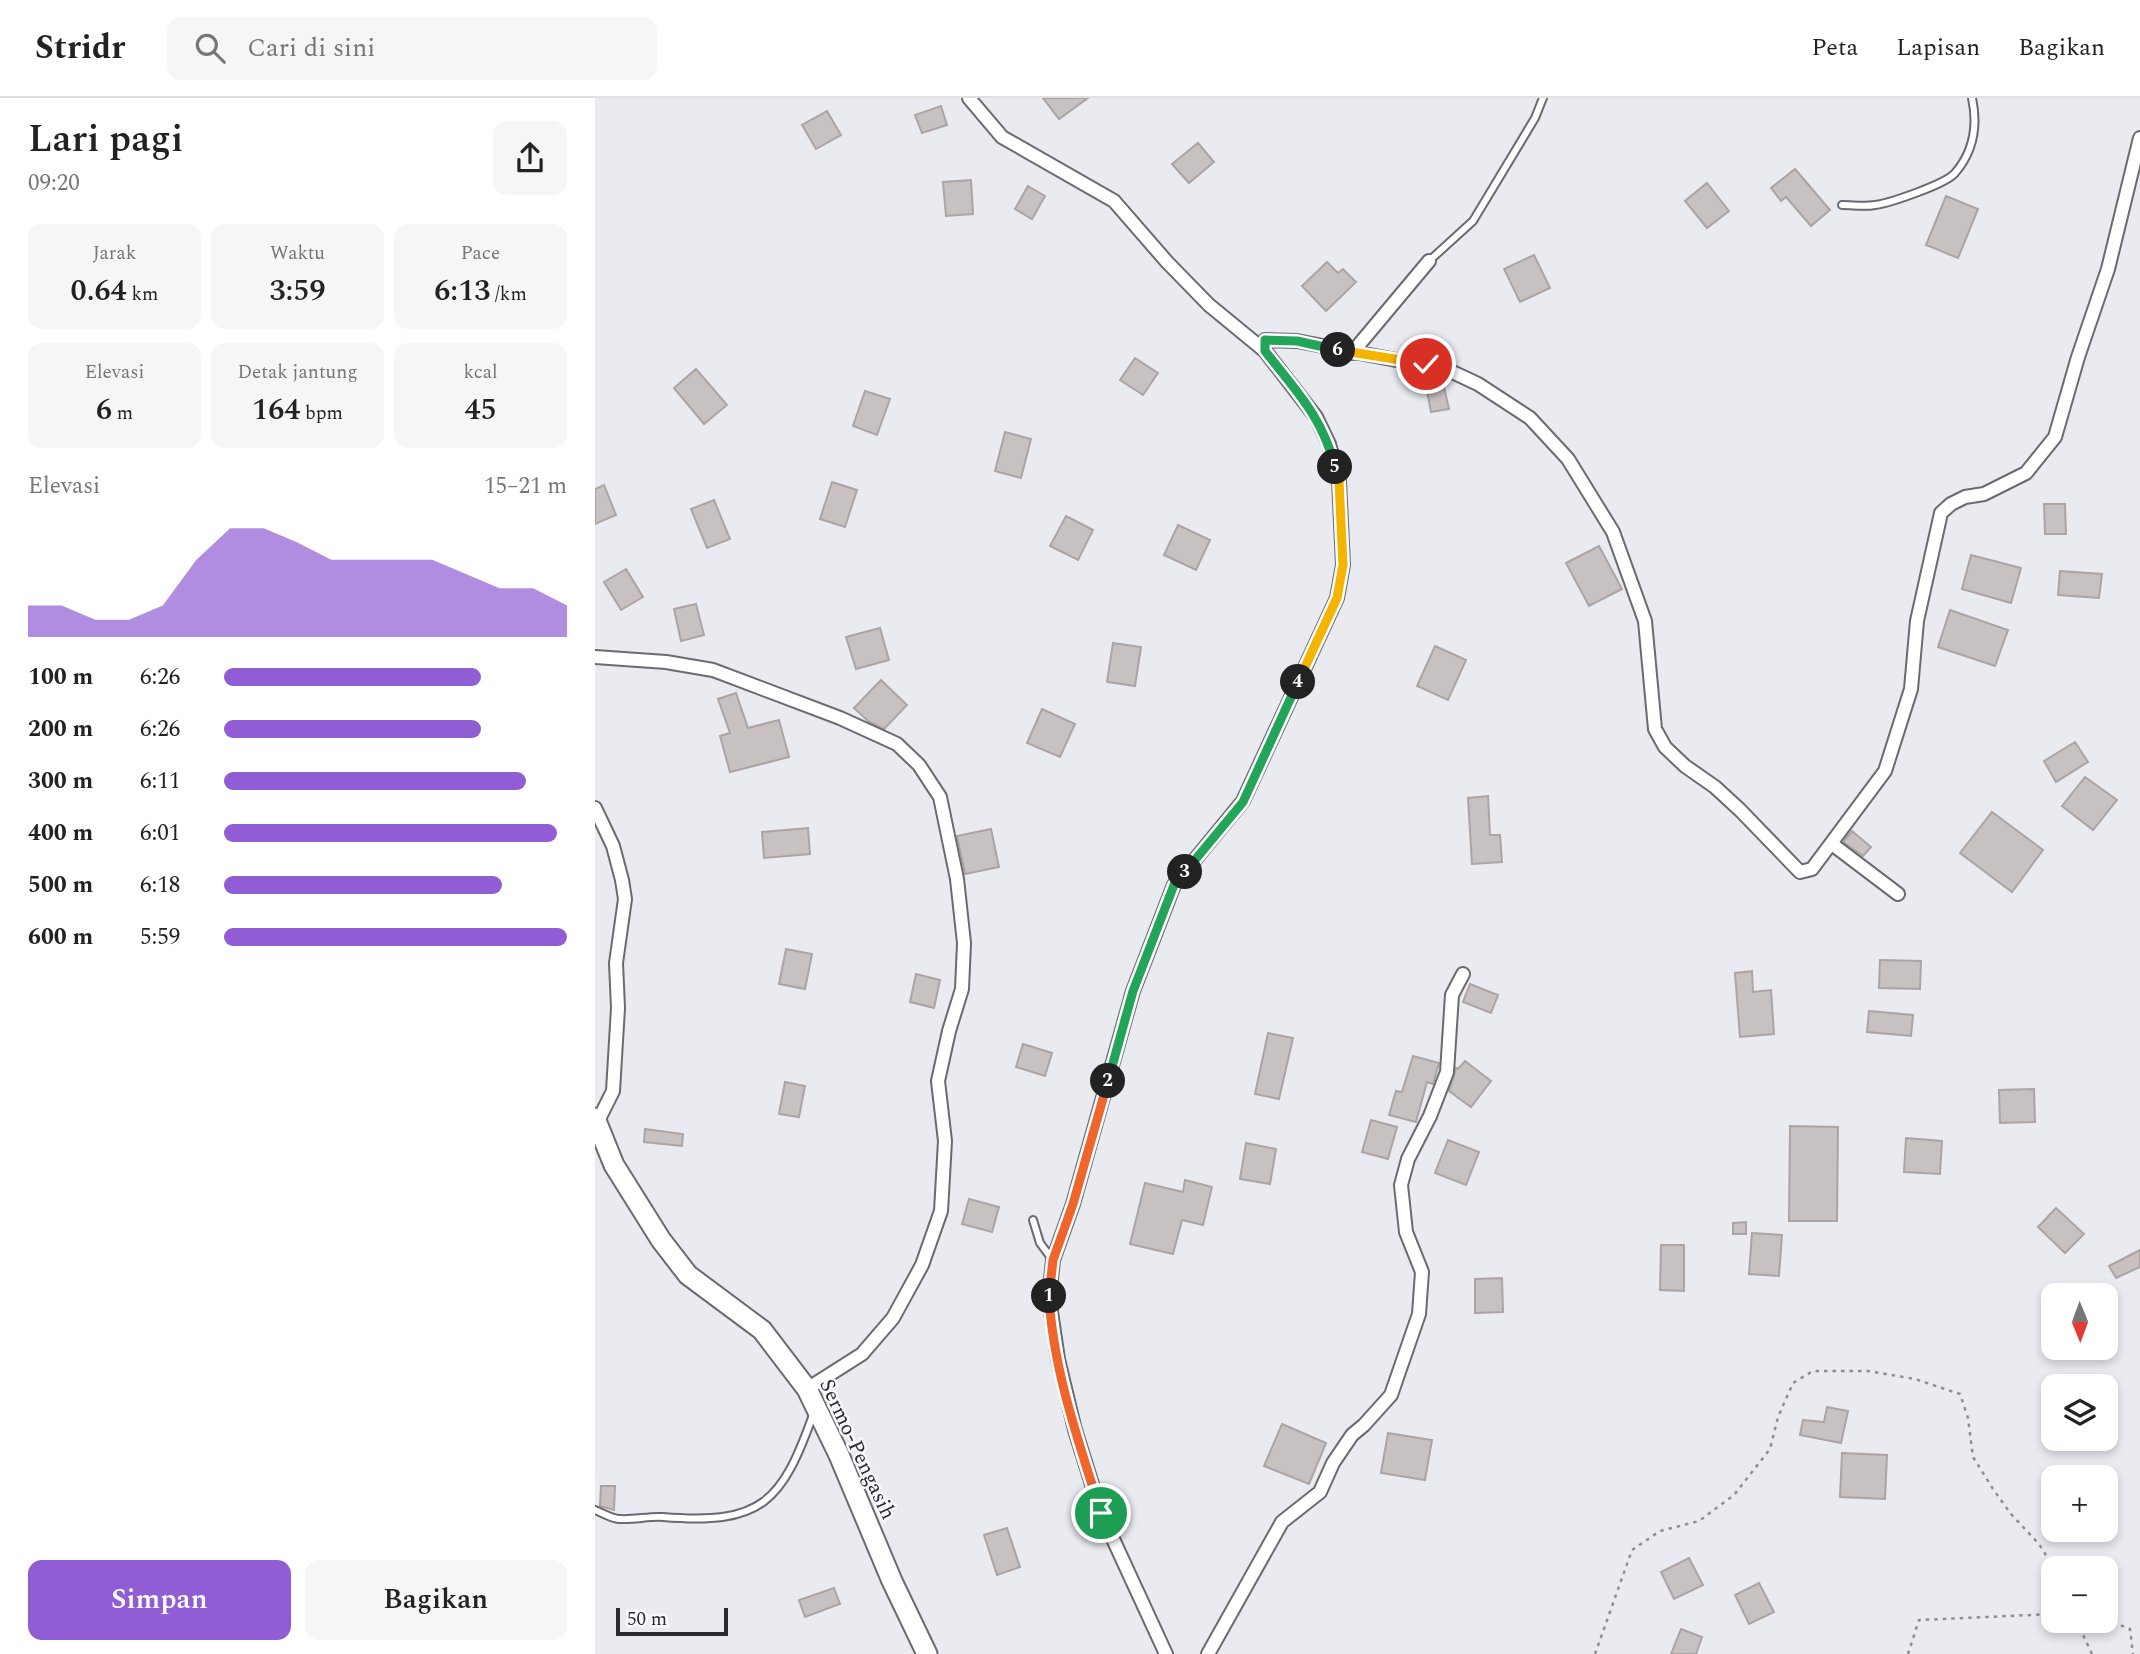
<!DOCTYPE html>
<html lang="id">
<meta charset="utf-8">
<style>
:root{--surface:#fff;--page:#f6f6f6;--text:#222;--muted:#767676;--line:#e0e0e0;--accent:#915dd5}
body{margin:0;font-family:Spectral,serif;background:var(--page);color:var(--text);height:100vh;display:flex;flex-direction:column;font-size:26px;white-space:nowrap}
*{box-sizing:border-box;margin:0}
p{font-size:23px;color:var(--muted)}
.icon{flex:none;width:38px;height:38px;fill:none;stroke:currentColor;stroke-width:2;stroke-linecap:round;stroke-linejoin:round}
.map{position:relative;flex:1;overflow:hidden}
.details{display:flex;flex-direction:column;background:var(--surface);width:595px}
.details>*{flex:none}
.needle{width:46px;rotate:179deg}
.controls{position:absolute;left:1446px;top:1185px;display:grid;gap:14px}
.controls a{display:grid;place-items:center;width:77px;height:77px;border-radius:14px;background:var(--surface);box-shadow:0 4px 10px #0003;font-size:35px}
.scale{position:absolute;left:21px;bottom:18px;width:112px;box-sizing:border-box;padding-left:7px;border:4px solid #2a2a2c;border-top:0;font-size:19px;line-height:24px;white-space:nowrap;color:#2a2a2c;-webkit-text-stroke:5px #f8f8fe;paint-order:stroke}
.pin{position:absolute;display:grid;place-items:center;width:60px;height:60px;color:#fff;margin:-30px;border:4px solid #fff;border-radius:50%;box-shadow:0 2px 7px #0007}
.km{position:absolute;width:35px;height:35px;margin:-18px;border-radius:50%;background:#222;color:#fff;font-size:19px;line-height:35px;text-align:center}
.round{display:grid;place-items:center;flex:none;width:74px;height:74px;border-radius:14px;background:var(--page)}
.overview{display:flex;align-items:center;justify-content:space-between;height:119px;padding:0 28px}
h1{font-size:38px;font-weight:600;line-height:52px}
.stats{display:grid;grid-template-columns:repeat(3,1fr);gap:10px;height:119px;padding:7px 28px}
.stats div{display:grid;align-content:center;border-radius:14px;background:var(--page);text-align:center}
.stats b{font-size:30px;font-weight:600}
.stats small{font-size:19px;font-weight:400}
.stats p{font-size:19px}
.chart{height:196px;padding:14px 28px}
.chart p{display:flex;justify-content:space-between}
.chart svg{width:100%;height:126px;margin-top:7px;fill:var(--accent);opacity:.7}
.cta{display:flex;gap:14px;margin-top:auto;padding:14px 28px}
.cta a{flex:1;height:80px;border-radius:14px;background:var(--accent);color:#fff;font-size:28px;font-weight:600;line-height:80px;text-align:center}
.cta a+a{background:var(--page);color:var(--text)}
ul{padding:0 28px;list-style:none;font-size:23px}
li{display:grid;grid-template-columns:112px 84px 1fr;align-items:center;height:52px}
li i{height:18px;border-radius:9px;background:var(--accent)}
header{display:flex;align-items:center;gap:42px;box-sizing:border-box;height:98px;padding:0 35px;background:var(--surface);border-bottom:2px solid var(--line)}
header strong{font-size:33px}
nav{display:flex;gap:38px;margin-inline-start:auto;font-size:24px}
.search{width:490px;height:63px;background:var(--page);display:flex;align-items:center;gap:18px;box-sizing:border-box;padding:0 24px;border-radius:14px;color:var(--muted);font-size:26px}
main{display:flex;flex:1;min-height:0}
.map>svg:first-child{display:block}
.building{fill:#c8c1c1;stroke:#aba4a3;stroke-width:2}
.lines{fill:none;stroke-linecap:round;stroke-linejoin:round}
.lane-casing{stroke:#6a6a70;stroke-width:10}
.street-casing{stroke:#6a6a70;stroke-width:16}
.primary-casing{stroke:#6a6a70;stroke-width:23}
.path{stroke:#8e8f93;stroke-width:2.5;stroke-dasharray:3.5 5;stroke-linecap:butt}
.lane{stroke:#fff;stroke-width:6}
.street{stroke:#fff;stroke-width:12}
.primary{stroke:#fff;stroke-width:19}
.split-1-casing{stroke:#fff;stroke-width:14}
.split-2-casing{stroke:#fff;stroke-width:14}
.split-3-casing{stroke:#fff;stroke-width:14}
.split-4-casing{stroke:#fff;stroke-width:14}
.split-5-casing{stroke:#fff;stroke-width:14}
.split-6-casing{stroke:#fff;stroke-width:14}
.split-7-casing{stroke:#fff;stroke-width:14}
.split-1{stroke:#f0652b;stroke-width:9}
.split-2{stroke:#f0652b;stroke-width:9}
.split-3{stroke:#22a559;stroke-width:9}
.split-4{stroke:#22a559;stroke-width:9}
.split-5{stroke:#f5b400;stroke-width:9}
.split-6{stroke:#22a559;stroke-width:9}
.split-7{stroke:#f5b400;stroke-width:9}
.labels{text-anchor:middle;stroke-width:5;stroke-linejoin:round;paint-order:stroke}
.street-label{font-size:21px;fill:#2a2a2c;stroke:#f8f8fe}
</style>
<header>
<strong>Stridr</strong>
<div class="search"><svg class="icon" aria-label="search" viewBox="0 0 24 24"><circle cx="10" cy="10" r="6"/><path d="M15 15l6 6"/></svg>Cari di sini</div>
<nav><a>Peta</a><a>Lapisan</a><a>Bagikan</a></nav>
</header>
<main>
<section class="details">
<div class="overview"><div><h1>Lari pagi</h1><p>09:20</p></div><a class="round"><svg class="icon" aria-label="share" viewBox="0 0 24 24"><path d="M12 15V3M7 8l5-5 5 5M5 13v7h14v-7"/></svg></a></div>
<div class="stats">
<div><p>Jarak</p><b>0.64<small> km</small></b></div>
<div><p>Waktu</p><b>3:59</b></div>
<div><p>Pace</p><b>6:13<small> /km</small></b></div>
</div>
<div class="stats">
<div><p>Elevasi</p><b>6<small> m</small></b></div>
<div><p>Detak jantung</p><b>164<small> bpm</small></b></div>
<div><p>kcal</p><b>45</b></div>
</div>
<div class="chart"><p><span>Elevasi</span>15–21 m</p>
<svg viewBox="0 0 160 44" preserveAspectRatio="none"><path d="M0 44V33L10 33L20 38L30 38L40 33L50 17L60 6L70 6L80 11L90 17L100 17L110 17L120 17L130 22L140 27L150 27L160 33V44z"/></svg>
</div>
<ul>
<li><b>100 m</b>6:26<i style="width:75%"></i></li>
<li><b>200 m</b>6:26<i style="width:75%"></i></li>
<li><b>300 m</b>6:11<i style="width:88%"></i></li>
<li><b>400 m</b>6:01<i style="width:97%"></i></li>
<li><b>500 m</b>6:18<i style="width:81%"></i></li>
<li><b>600 m</b>5:59<i style="width:100%"></i></li>
</ul>
<div class="cta"><a>Simpan</a><a>Bagikan</a></div>
</section>
<div class="map">
<svg width="1545" height="1556" viewBox="0 0 1545 1556">
<rect width="100%" height="100%" fill="#eaebf1"/>
<!-- building -->
<path class="building" d="M 448,0 L 493,0 L 464,21 Z
M 346,8 L 352,27 L 327,35 L 320,17 Z
M 232,13 L 246,37 L 221,51 L 207,27 Z
M 603,45 L 619,64 L 594,85 L 577,66 Z
M 1200,71 L 1235,112 L 1216,128 L 1191,99 L 1186,103 L 1176,90 Z
M 376,82 L 378,116 L 351,118 L 348,84 Z
M 1112,85 L 1134,113 L 1112,130 L 1090,103 Z
M 433,88 L 450,98 L 437,121 L 420,111 Z
M 1351,98 L 1383,111 L 1363,160 L 1331,147 Z
M 939,157 L 955,190 L 925,204 L 909,171 Z
M 732,164 L 743,175 L 748,171 L 761,184 L 731,213 L 707,188 Z
M 540,260 L 563,275 L 548,297 L 525,282 Z
M 101,271 L 132,307 L 109,326 L 79,290 Z
M 849,289 L 854,311 L 836,314 L 832,293 Z
M 270,293 L 295,301 L 282,337 L 258,328 Z
M 410,334 L 436,341 L 426,380 L 400,373 Z
M 237,384 L 262,392 L 250,429 L 225,421 Z
M 9,387 L 21,417 L 0,426 L 0,391 Z
M 119,402 L 135,441 L 112,450 L 96,411 Z
M 1449,406 L 1470,406 L 1471,436 L 1450,436 Z
M 471,418 L 498,432 L 483,462 L 455,448 Z
M 583,427 L 615,442 L 601,472 L 569,457 Z
M 1004,448 L 1027,491 L 994,508 L 971,465 Z
M 1376,457 L 1426,470 L 1416,505 L 1367,491 Z
M 31,471 L 48,499 L 26,512 L 9,484 Z
M 1465,473 L 1507,476 L 1504,500 L 1463,497 Z
M 101,506 L 109,537 L 86,543 L 79,511 Z
M 1355,512 L 1413,532 L 1400,568 L 1343,549 Z
M 285,530 L 294,562 L 261,571 L 251,539 Z
M 518,545 L 546,549 L 540,588 L 512,584 Z
M 840,548 L 871,562 L 853,602 L 822,588 Z
M 286,582 L 312,607 L 289,631 L 274,624 L 259,610 Z
M 141,595 L 153,630 L 184,622 L 194,659 L 135,674 L 125,638 L 135,635 L 123,601 Z
M 447,611 L 480,626 L 465,659 L 432,645 Z
M 1480,644 L 1493,664 L 1461,684 L 1449,663 Z
M 1490,679 L 1522,702 L 1498,732 L 1467,708 Z
M 893,698 L 895,737 L 905,737 L 907,764 L 877,766 L 873,700 Z
M 1397,714 L 1448,752 L 1417,794 L 1365,755 Z
M 213,730 L 215,756 L 169,760 L 167,734 Z
M 396,731 L 404,769 L 370,776 L 362,738 Z
M 1257,733 L 1276,749 L 1268,758 L 1248,744 Z
M 191,851 L 217,856 L 210,891 L 184,886 Z
M 1285,862 L 1326,863 L 1325,891 L 1284,890 Z
M 1157,873 L 1158,894 L 1176,892 L 1179,936 L 1145,939 L 1140,875 Z
M 321,876 L 345,882 L 339,910 L 315,904 Z
M 875,886 L 903,897 L 896,915 L 868,904 Z
M 1274,913 L 1318,917 L 1316,938 L 1272,934 Z
M 673,935 L 698,940 L 684,1001 L 660,996 Z
M 428,946 L 457,955 L 450,978 L 421,969 Z
M 818,958 L 844,965 L 838,986 L 832,984 L 821,1024 L 794,1017 L 801,993 L 807,994 Z
M 870,963 L 896,983 L 876,1009 L 854,993 L 861,970 L 863,971 Z
M 190,984 L 210,988 L 204,1019 L 184,1016 Z
M 1439,991 L 1440,1024 L 1405,1025 L 1404,992 Z
M 776,1022 L 802,1029 L 793,1061 L 767,1054 Z
M 1195,1028 L 1243,1029 L 1242,1123 L 1194,1123 Z
M 50,1031 L 88,1036 L 87,1048 L 49,1044 Z
M 1311,1040 L 1347,1043 L 1345,1076 L 1309,1074 Z
M 853,1042 L 884,1054 L 871,1087 L 840,1075 Z
M 651,1045 L 681,1051 L 675,1086 L 645,1081 Z
M 590,1082 L 617,1089 L 608,1127 L 587,1122 L 578,1156 L 535,1146 L 550,1085 L 588,1094 Z
M 374,1101 L 404,1109 L 397,1134 L 367,1126 Z
M 1461,1110 L 1489,1136 L 1470,1155 L 1443,1129 Z
M 1151,1124 L 1151,1136 L 1138,1136 L 1138,1125 Z
M 1157,1135 L 1187,1137 L 1184,1178 L 1154,1176 Z
M 1066,1147 L 1089,1147 L 1089,1193 L 1065,1192 Z
M 1545,1152 L 1545,1169 L 1521,1180 L 1514,1168 Z
M 907,1180 L 908,1214 L 880,1215 L 880,1181 Z
M 1232,1309 L 1253,1313 L 1246,1345 L 1205,1337 L 1208,1322 L 1229,1324 Z
M 687,1326 L 731,1345 L 714,1386 L 669,1368 Z
M 793,1335 L 837,1342 L 830,1382 L 786,1375 Z
M 1247,1355 L 1292,1357 L 1290,1401 L 1245,1399 Z
M 6,1388 L 20,1388 L 19,1412 L 5,1408 Z
M 412,1430 L 425,1469 L 402,1477 L 389,1437 Z
M 1094,1460 L 1108,1487 L 1079,1501 L 1066,1474 Z
M 1164,1485 L 1179,1514 L 1154,1526 L 1140,1497 Z
M 239,1490 L 245,1506 L 210,1519 L 204,1502 Z
M 1086,1531 L 1107,1539 L 1101,1556 L 1076,1556 Z"/>
<g class="lines">
<!-- lane casing -->
<g class="lane-casing">
<path id="lane" d="M 1247,107 C 1258,107 1270,109 1280,107 C 1295,105 1351,86 1360,75 C 1379,53 1383,28 1377,0
M 834,163 L 878,123 L 940,20 L 948,0
M 438,1122 L 445,1145 L 457,1161
M 0,1412 C 8,1415 17,1421 25,1421 C 39,1422 54,1418 68,1419 C 167,1427 187,1405 219,1314"/>
</g>
<!-- street casing -->
<g class="street-casing">
<path id="street" d="M 374,0 L 407,39 L 519,103 L 572,164 L 614,207 L 670,253 L 721,319 L 734,346 L 744,383 L 748,467 L 742,500 L 648,703 L 579,787 L 538,893 L 478,1106 L 458,1162 L 454,1200 L 463,1261 L 480,1332 L 506,1415 L 571,1556
M 670,253 L 670,242 L 702,243 L 853,272 L 883,286 L 935,320 L 973,361 L 1018,434 L 1050,523 L 1060,631 L 1070,649 L 1090,668 L 1120,689 L 1145,712 L 1205,774 L 1217,771 L 1290,673 L 1316,591 L 1322,523 L 1346,415 L 1356,406 L 1370,399 L 1389,396 L 1431,375 L 1460,339 L 1483,259 L 1513,171 L 1545,40
M 757,255 L 834,163
M 0,559 L 71,564 L 118,572 L 245,620 L 302,646 L 324,667 L 345,699 L 362,781 L 369,845 L 367,891 L 354,933 L 343,983 L 350,1043 L 346,1113 L 327,1167 L 298,1220 L 267,1256 L 212,1291
M 0,710 L 18,748 L 27,782 L 30,801 L 21,865 L 23,910 L 18,993 L 2,1025
M 1237,746 L 1303,796
M 613,1556 L 687,1424 L 725,1394 L 738,1365 L 757,1337 L 769,1327 L 796,1297 L 824,1216 L 827,1174 L 811,1134 L 806,1087 L 813,1061 L 835,1018 L 852,974 L 857,897 L 868,876"/>
</g>
<!-- primary casing -->
<g class="primary-casing">
<path id="primary" d="M 0,1020 L 19,1067 L 66,1142 L 93,1177 L 167,1232 L 212,1291 L 244,1357 L 297,1483 L 332,1556"/>
</g>
<!-- path -->
<path class="path" d="M 1510,1521 L 1535,1531 L 1538,1556
M 1481,1522 L 1497,1556
M 1000,1556 L 1037,1452 L 1065,1433 L 1104,1423 L 1139,1397 L 1175,1351 L 1183,1319 L 1198,1285 L 1218,1273 L 1273,1273 L 1320,1281 L 1365,1296 L 1373,1320 L 1378,1359 L 1398,1391 L 1416,1416 L 1444,1446 L 1459,1470
M 1313,1556 L 1324,1522 L 1458,1516"/>
<!-- lane -->
<use href="#lane" class="lane"/>
<!-- street -->
<use href="#street" class="street"/>
<!-- primary -->
<use href="#primary" class="primary"/>
</g>
<g class="lines">
<!-- split-1 casing -->
<g class="split-1-casing">
<path id="split-1" d="M 454,1198 C 458,1272 484,1345 506,1415"/>
</g>
<!-- split-2 casing -->
<g class="split-2-casing">
<path id="split-2" d="M 454,1198 L 458,1162 L 478,1106 L 513,983"/>
</g>
<!-- split-3 casing -->
<g class="split-3-casing">
<path id="split-3" d="M 513,983 L 538,893 L 579,787 L 590,774"/>
</g>
<!-- split-4 casing -->
<g class="split-4-casing">
<path id="split-4" d="M 590,774 L 648,704 L 703,584"/>
</g>
<!-- split-5 casing -->
<g class="split-5-casing">
<path id="split-5" d="M 703,584 L 742,500 L 748,467 L 744,383 L 740,369"/>
</g>
<!-- split-6 casing -->
<g class="split-6-casing">
<path id="split-6" d="M 740,369 C 727,318 701,293 670,253 L 670,242 L 702,243 L 743,252"/>
</g>
<!-- split-7 casing -->
<g class="split-7-casing">
<path id="split-7" d="M 743,252 L 831,266"/>
</g>
<!-- split-1 -->
<use href="#split-1" class="split-1"/>
<!-- split-2 -->
<use href="#split-2" class="split-2"/>
<!-- split-3 -->
<use href="#split-3" class="split-3"/>
<!-- split-4 -->
<use href="#split-4" class="split-4"/>
<!-- split-5 -->
<use href="#split-5" class="split-5"/>
<!-- split-6 -->
<use href="#split-6" class="split-6"/>
<!-- split-7 -->
<use href="#split-7" class="split-7"/>
</g>
<g class="labels">
<!-- street labels -->
<g class="street-label">
<text transform="translate(263 1351) rotate(65)" y="7">Sermo-Pengasih</text>
</g>
</g>
</svg>
<div class="controls">
<a><svg class="needle" viewBox="-14 -14 28 28"><path d="M0-13l5 13h-10z" fill="#e53935"/><path d="M0 13l5-13h-10z" fill="#767676"/></svg></a>
<a><svg class="icon" aria-label="layers" viewBox="0 0 24 24"><path d="M12 4l9 5-9 5-9-5zM3 14l9 5 9-5"/></svg></a>
<a>+</a>
<a>−</a>
</div>
<div class="scale">50 m</div>
<div class="pin" style="left:506px;top:1415px;background:#1e9e55"><svg class="icon" aria-label="arrive" viewBox="0 0 24 24"><path d="M6 21V4h12l-3 4 3 4H6"/></svg></div>
<div class="pin" style="left:831px;top:266px;background:#d93025"><svg class="icon" aria-label="check" viewBox="0 0 24 24"><path d="M5 12l5 5 9-10"/></svg></div>
<b class="km" style="left:454px;top:1198px">1</b>
<b class="km" style="left:513px;top:983px">2</b>
<b class="km" style="left:590px;top:774px">3</b>
<b class="km" style="left:703px;top:584px">4</b>
<b class="km" style="left:740px;top:369px">5</b>
<b class="km" style="left:743px;top:252px">6</b>
</div>
</main>
